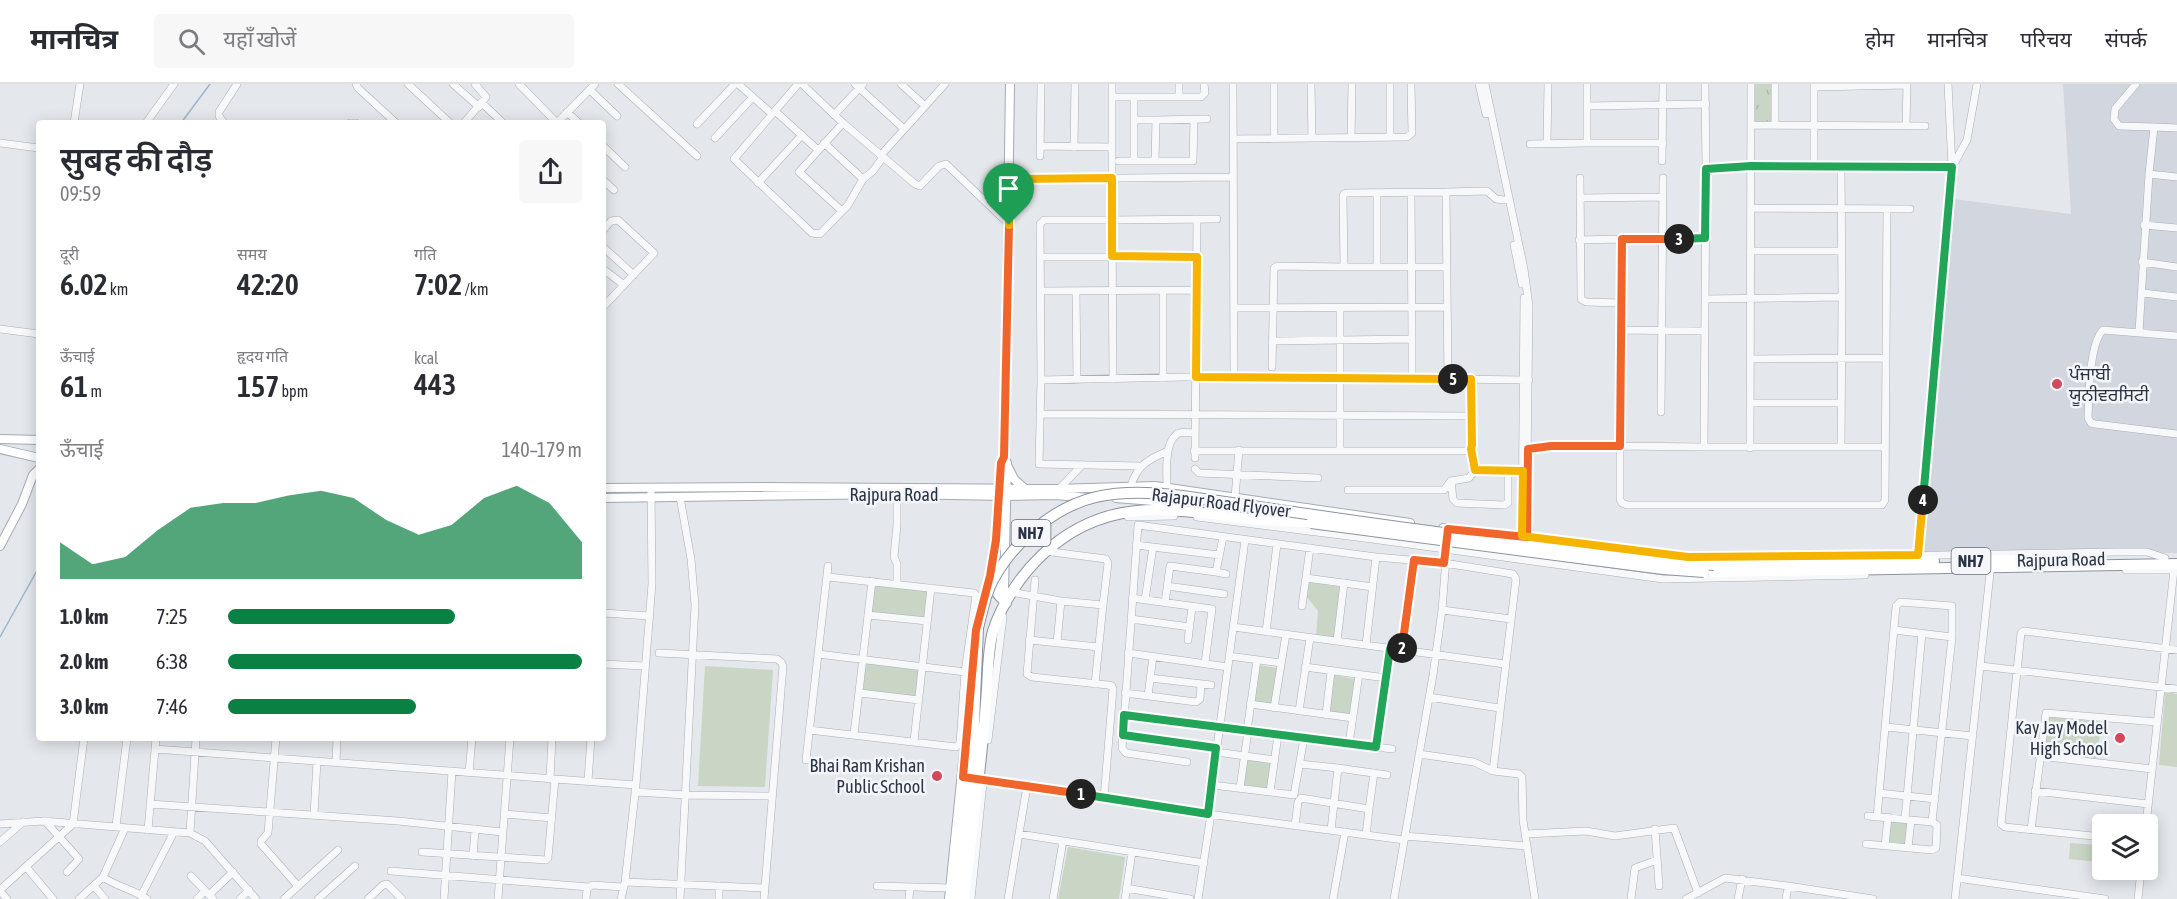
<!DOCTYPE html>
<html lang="hi">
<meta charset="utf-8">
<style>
:root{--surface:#fff;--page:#f7f7f7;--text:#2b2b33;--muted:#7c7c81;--line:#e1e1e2;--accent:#0b8043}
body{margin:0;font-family:"Asap Condensed","Noto Sans Devanagari","Noto Sans Gurmukhi",sans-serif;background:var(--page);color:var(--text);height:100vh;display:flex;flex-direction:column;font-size:22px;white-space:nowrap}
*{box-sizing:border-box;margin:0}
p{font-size:20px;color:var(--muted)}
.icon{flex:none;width:33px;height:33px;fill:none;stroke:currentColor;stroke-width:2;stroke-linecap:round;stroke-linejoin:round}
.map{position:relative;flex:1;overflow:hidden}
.panel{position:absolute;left:36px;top:36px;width:570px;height:621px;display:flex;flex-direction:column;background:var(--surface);border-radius:6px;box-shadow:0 3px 15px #0003}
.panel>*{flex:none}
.controls{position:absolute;left:2092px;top:730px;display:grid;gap:12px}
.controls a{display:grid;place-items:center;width:66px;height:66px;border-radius:6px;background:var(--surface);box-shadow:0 3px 15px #0003;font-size:30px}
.pin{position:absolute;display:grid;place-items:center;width:51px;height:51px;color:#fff;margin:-62px -26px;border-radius:50% 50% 50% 0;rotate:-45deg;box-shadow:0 0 6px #0007}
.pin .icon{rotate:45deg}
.km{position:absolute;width:30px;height:30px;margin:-15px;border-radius:50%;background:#222;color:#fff;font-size:16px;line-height:30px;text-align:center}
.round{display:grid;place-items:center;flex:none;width:63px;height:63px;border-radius:6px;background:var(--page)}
.overview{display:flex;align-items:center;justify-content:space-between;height:102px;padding:0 24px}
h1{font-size:33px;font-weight:600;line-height:45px}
.metrics{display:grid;grid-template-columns:repeat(3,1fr);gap:9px;height:102px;padding:6px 24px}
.metrics div{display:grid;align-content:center}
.metrics b{font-size:30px;font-weight:600}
.metrics small{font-size:16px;font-weight:400}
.metrics p{font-size:16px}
.chart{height:168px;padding:12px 24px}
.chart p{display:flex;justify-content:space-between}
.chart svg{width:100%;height:108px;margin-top:6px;fill:var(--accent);opacity:.7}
ul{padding:0 24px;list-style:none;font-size:20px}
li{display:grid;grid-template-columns:96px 72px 1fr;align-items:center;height:45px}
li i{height:15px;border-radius:8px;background:var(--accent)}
header{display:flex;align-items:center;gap:36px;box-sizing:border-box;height:84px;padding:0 30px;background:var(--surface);border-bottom:2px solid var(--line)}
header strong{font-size:28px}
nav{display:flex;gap:33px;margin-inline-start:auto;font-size:21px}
.search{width:420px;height:54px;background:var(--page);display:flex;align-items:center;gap:15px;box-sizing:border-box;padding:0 21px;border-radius:6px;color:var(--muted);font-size:22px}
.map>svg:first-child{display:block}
.built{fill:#d2d6de}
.grass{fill:url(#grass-tufts)}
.park{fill:#c9d6c5}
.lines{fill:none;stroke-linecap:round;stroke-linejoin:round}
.stream{stroke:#9fb4cc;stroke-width:1.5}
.minor-casing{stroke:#a9aeb7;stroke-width:8}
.major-casing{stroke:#a3abb8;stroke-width:10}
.highway-casing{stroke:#8b94a3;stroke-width:12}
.minor{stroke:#f7f8fa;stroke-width:7}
.major{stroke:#fff;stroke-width:8}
.highway{stroke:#fff;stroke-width:10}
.highway-bridge-casing{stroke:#8b94a3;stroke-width:12;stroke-linecap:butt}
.highway-bridge{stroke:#fff;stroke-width:10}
.split-1-casing{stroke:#fff;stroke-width:12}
.split-2-casing{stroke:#fff;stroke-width:12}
.split-3-casing{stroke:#fff;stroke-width:12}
.split-4-casing{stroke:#fff;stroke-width:12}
.split-5-casing{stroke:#fff;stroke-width:12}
.split-6-casing{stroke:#fff;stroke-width:12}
.split-1{stroke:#f0652b;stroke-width:8}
.split-2{stroke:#22a559;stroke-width:8}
.split-3{stroke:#f0652b;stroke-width:8}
.split-4{stroke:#22a559;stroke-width:8}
.split-5{stroke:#f5b400;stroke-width:8}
.split-6{stroke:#f5b400;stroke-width:8}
.poi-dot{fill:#d1495b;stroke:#f4f6f9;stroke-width:2}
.labels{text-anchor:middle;stroke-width:5;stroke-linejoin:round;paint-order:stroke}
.shield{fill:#f4f6f9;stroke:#676e7b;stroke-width:1.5}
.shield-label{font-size:16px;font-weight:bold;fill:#2b3445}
.poi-label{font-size:18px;fill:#2b3445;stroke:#f4f6f9;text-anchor:end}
.street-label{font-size:18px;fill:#2b3445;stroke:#f4f6f9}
</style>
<header>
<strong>मानचित्र</strong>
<div class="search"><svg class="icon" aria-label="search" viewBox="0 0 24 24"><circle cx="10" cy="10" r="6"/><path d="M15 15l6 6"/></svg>यहाँ खोजें</div>
<nav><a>होम</a><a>मानचित्र</a><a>परिचय</a><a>संपर्क</a></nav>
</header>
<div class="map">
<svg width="2177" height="815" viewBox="0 0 2177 815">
<defs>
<pattern id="grass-tufts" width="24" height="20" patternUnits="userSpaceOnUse" patternTransform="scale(1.5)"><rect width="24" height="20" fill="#c9d6c5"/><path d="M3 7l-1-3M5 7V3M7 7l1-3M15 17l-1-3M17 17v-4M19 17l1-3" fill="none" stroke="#adb8ab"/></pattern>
</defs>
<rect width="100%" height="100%" fill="#e4e7ec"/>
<!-- built -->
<path class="built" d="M 2063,0 L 2177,0 L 2177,469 L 1924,469 L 1953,115 L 2071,130 Z"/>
<!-- grass -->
<path class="grass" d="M 1753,0 L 1773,0 L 1773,39 L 1753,39 Z"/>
<!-- park -->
<path class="park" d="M 1307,498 L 1341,503 L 1335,554 L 1316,551 L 1318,527 L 1305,511 Z
M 874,500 L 928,506 L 925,535 L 871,529 Z
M 866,578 L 919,585 L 916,613 L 863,607 Z
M 1259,581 L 1277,584 L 1273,623 L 1253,619 Z
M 705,582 L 773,586 L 765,703 L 698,702 Z
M 1333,591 L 1355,595 L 1352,632 L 1328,629 Z
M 2165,608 L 2177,610 L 2177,683 L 2159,681 Z
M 2048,633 L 2102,638 L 2096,675 L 2043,668 Z
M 1247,676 L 1271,679 L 1268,706 L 1243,703 Z
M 1889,736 L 1907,738 L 1906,762 L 1889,761 Z
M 2070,759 L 2099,761 L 2098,778 L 2069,775 Z
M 1068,763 L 1125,773 L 1119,815 L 1058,815 Z"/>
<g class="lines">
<!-- stream -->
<path class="stream" d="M 181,39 L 210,0
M 0,553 L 39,483"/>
<!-- minor casing -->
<g class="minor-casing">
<path id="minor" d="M 356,0 L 358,4 L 396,39
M 408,0 L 450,39
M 453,0 L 479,23
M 519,0 L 557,39
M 618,0 L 697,72
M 738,0 L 772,30
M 798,0 L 734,75 L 812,149 L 820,150 L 848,121 L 863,95 L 873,87 L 883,73
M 802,0 L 843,39 L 915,100 L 920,102 L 939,82 L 946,80 L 1009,140
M 855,0 L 904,45
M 901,0 L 925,22
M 1112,0 L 1112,136 L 1044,136 L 1040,140 L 1041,296 L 1234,292 L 1529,296
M 1179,0 L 1179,13
M 1233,0 L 1234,292
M 1311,0 L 1312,54
M 1479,0 L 1486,30
M 1485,0 L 1524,185 L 1529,222 L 1526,458
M 1705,0 L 1706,85 L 1751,82 L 1952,83
M 2136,0 L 2115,25 L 2114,35 L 2119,42 L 2154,43 L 2149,90
M 1814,3 L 1907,1
M 590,6 L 617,32
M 1112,13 L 1201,13 L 1205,9 L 1204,0
M 1134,13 L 1134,77
M 482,19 L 503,39
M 1587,22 L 1706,20
M 775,27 L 818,66
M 567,28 L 579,39
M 834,31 L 863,0
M 1134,36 L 1156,36 L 1155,77
M 1156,36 L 1207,35
M 74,39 L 80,0
M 146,39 L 174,0
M 224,39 L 219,32 L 219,28 L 237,0
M 350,39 L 356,39
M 464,39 L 486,13 L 475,0
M 557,39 L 595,0
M 697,40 L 735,0
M 1751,41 L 1925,42
M 1775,41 L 1775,0
M 1906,42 L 1907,0
M 2154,43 L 2177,44
M 1390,53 L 1390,0
M 715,54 L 753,13
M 1351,54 L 1352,0
M 1233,55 L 1407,53 L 1412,49 L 1411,0
M 1274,55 L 1274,0
M 0,59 L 39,64
M 824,59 L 863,95
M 1587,59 L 1663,59
M 1530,60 L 1587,59 L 1587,0
M 1547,60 L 1548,0
M 603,62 L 625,83
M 1040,62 L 1112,63
M 1074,63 L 1075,0
M 881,71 L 945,0
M 1040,72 L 1041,0
M 1119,77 L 1193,77 L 1194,35
M 1662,77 L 1663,0
M 1814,83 L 1814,0
M 1952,83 L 1967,56 L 1977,0
M 1580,94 L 1581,215 L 1586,218 L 1621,219
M 1009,95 L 1233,93
M 603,96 L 614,106
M 758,99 L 802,51
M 1446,108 L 1487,107 L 1496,115 L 1504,116
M 1377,110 L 1377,183
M 1580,114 L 1663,113
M 1751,124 L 1910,125
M 842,127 L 799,88 L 843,39
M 2144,141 L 2177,144
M 603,146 L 611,137 L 618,136 L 654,169 L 603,223
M 1705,154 L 1622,155 L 1620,362 L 1704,363 L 1706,85
M 1579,156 L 1622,155
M 1514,161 L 1522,200
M 603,163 L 634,191
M 1750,167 L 1840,167
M 1040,173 L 1197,173
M 2142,178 L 2177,183
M 1344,183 L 1446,183
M 603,185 L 624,201
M 1040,207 L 1197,206
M 1076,207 L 1077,296
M 2143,209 L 2177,213
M 1705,215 L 1842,213 L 1841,83
M 1234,224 L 1447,223
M 0,245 L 39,250
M 1621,246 L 1704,247
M 2139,248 L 2149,90 L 2177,93
M 2177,252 L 2103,246 C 2089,260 2089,313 2088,334 L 2091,339 L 2095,340 L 2177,350
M 1412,255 L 1412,295
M 1272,257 L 1412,255 L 1411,109
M 1750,275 L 1886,274
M 1272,283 L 1274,184 L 1278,182 L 1344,183 L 1343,111 L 1346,109 L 1446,108 L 1448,295
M 1163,294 L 1163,206
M 1113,295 L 1112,136 L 1217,135
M 1041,296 L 1039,380 L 1140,382
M 1750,319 L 1841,319
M 1661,328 L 1663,94
M 1040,330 L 1471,332 L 1471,295
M 1704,363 L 1841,363 L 1842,213
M 1841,363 L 1885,363
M 1750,364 L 1751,0
M 1471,365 L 1475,386
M 1528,365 L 1551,362 L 1620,362 L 1620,415 L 1622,419 L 1627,421 L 1882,421 L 1885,416 L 1887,125
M 1194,367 L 1340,367 L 1340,224
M 1340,367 L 1467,367 L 1472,361 L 1471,332
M 1195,374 L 1197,135
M 1195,385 L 1199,389 L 1318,394
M 1451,397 L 1453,415 L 1457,419 L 1504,421 L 1508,419 L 1508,387
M 1131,402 C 1137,381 1149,375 1168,367
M 1167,403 C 1167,390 1164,360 1176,351 C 1180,347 1189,349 1195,349
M 1059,405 L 1082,381
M 1348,406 L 1444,406 L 1451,397 L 1469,394 L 1475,386 L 1523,387
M 680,413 L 691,475 L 695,521 L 680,815
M 1235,413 L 1239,366
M 1128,433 L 1174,432
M 1197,433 L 1372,455 L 1663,495 L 1865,491
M 1522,455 L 1524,214
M 1136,461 L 1219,471
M 1052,468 L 1106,475 L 1108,479 L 1103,521
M 1759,474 L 2117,468 L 2147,468 L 2165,474
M 1918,479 L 1952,83 L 1948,0
M 2126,486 L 2177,486
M 1216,488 L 1226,490
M 1306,494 L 1373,503
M 1035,496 L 1027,590 L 1032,593 L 1108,601 L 1112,602 L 1113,605 L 1104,714
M 897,500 L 897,480 L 894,473 L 897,441 L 897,410
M 1167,502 L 1224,510
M 1016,509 L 1061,517 L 1103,521 L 1095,600
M 1132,514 L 1212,525 L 1205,579
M 1145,516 L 1153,463
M 1165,519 L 1170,482 L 1216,488 L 1223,453
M 1302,522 L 1310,464
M 1442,526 L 1511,535
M 603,529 L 650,532
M 868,531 L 927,537
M 1131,535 L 1190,543
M 1233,543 L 1505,580
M 1894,546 L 1952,553
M 1266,548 L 1277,460
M 1029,556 L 1099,563
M 1188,556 L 1192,523
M 1337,557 L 1344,499
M 1057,559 L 1061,517
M 1366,561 L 1376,473
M 1401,566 L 1414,476
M 659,569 L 777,575 L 781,578 L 783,582 L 764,815
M 1128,569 L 1228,583
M 818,570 L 965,588
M 1229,572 L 1281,579
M 603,580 L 645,582
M 1981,582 L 2177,605
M 1305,583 L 1386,594
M 1150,594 L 1211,601
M 860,609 L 919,616
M 1125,609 L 1196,618 L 1200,615 L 1201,600
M 1148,612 L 1153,572
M 1429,613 L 1499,624
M 1250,620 L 1353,634
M 1274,624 L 1286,550
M 1299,627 L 1310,554
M 1124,631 L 1376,663 L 1390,565
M 1326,631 L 1331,587
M 1886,643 L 1973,652
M 809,646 L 956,663 L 960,659 L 965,588 L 976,511 L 974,509 L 828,493
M 1247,647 L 1257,576
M 854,650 L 872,497
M 1123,651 L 1122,664 L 1126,669 L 1187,678
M 276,654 L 268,749 L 261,757 L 261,760 L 298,802
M 988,656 L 1003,533
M 914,657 L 931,504
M 1349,660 L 1359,590
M 1376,663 L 1392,665
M 1216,664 L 1123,651 L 1138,441 L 1376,473 L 1444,479 L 1513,490 L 1516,495 L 1493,687
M 155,665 L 636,701
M 1216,668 L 1275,676
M 1419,670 L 1474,678 L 1493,687 L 1519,690 L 1522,693 L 1523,736 L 1535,815
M 2039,672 L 2152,685
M 806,676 L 828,482
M 336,678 L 337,654
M 1300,680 L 1338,684 L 1331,746
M 1338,684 L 1387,691
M 469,689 L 472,654
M 550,695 L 552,654
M 979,695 L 1208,730 L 1404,756
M 588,697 L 591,654
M 1212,701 L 1294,711 L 1304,654
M 1240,704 L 1248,647
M 2035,707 L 2148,720
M 635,708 L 686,711 L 772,712
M 1270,708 L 1278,651
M 1879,709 L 1935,715
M 150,720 L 398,737 L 502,748
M 1369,725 L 1374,689
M 504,730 L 552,734
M 1208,730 L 1245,456
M 314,731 L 317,677
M 1868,732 L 1932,738
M 1905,735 L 1922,549
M 45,737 L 79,775 L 67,788
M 0,740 L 43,737 L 190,749 L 205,757 L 256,815
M 2146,741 L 2174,486
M 116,742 L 127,654
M 1295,742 L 1298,718 L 1301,714 L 1369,725 L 1366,751
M 1655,745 L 1659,802
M 148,746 L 156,654
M 2031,746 L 2046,629 L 2157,638
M 190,749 L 196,654
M 1019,750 L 1204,779
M 1526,750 L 1586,747 L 1615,752 L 1674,744 L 1698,809
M 1405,752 L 1527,762
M 2103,753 L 2005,743 L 2001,740 L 2021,549 L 2024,547 L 2177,566
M 0,758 L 23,738
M 1866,760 L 1932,766 L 1936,764 L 1937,741 L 1932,738 L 1952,553 L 1952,522 L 1900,518 L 1896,522 L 1877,733
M 1885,762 L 1888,733
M 1908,764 L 1911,736
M 422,768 L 546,776 L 548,774 L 555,695
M 473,772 L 475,745
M 27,784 L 53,815
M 391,787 L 589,803
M 191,792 L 213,815
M 103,793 C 117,803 133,805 147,815
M 1957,794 L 2105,815
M 625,798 L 765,804
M 94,802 L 105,815
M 877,802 L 951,804
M 1126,804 L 1190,815
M 0,806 L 73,740 L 84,654
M 0,807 L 7,815
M 209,811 L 233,788
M 141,812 L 174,748
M 79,815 L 103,793 L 125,744
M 197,815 L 205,807
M 240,815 L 249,806
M 284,815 L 338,766
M 318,815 L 355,782
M 368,815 L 383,801 L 387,800 L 402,815
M 444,815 L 452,687
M 498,815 L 510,654
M 586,815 L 587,805 L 592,801 L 623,803
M 621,815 L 625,798 L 636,701 L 652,500 L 651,405
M 719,815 L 719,802
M 909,815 L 910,803
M 971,815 L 983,699
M 1008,815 L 1027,702
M 1053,815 L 1063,757
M 1125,815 L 1132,768
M 1198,815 L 1211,730
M 1333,815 L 1345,748
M 1394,815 L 1433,591 L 1442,526 L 1447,462
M 1631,815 L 1635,784 L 1657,776
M 1686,815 L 1725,794 L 1788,802
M 1738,815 L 1742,795
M 1786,815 L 1788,802 L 1873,815
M 1955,815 L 1991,480
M 2138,815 L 2141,786"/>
</g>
<!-- major casing -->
<g class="major-casing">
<path id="major" d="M 0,355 L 39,356
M 0,365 L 39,374
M 1004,373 L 1007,379 L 1004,506 L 1007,515
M 1008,383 L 1014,395 L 1024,404
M 603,404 L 763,403 L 1056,405 L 1155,402 L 1410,439
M 603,414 L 897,410 L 1006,412 L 1056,411 L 1088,414
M 1116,414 L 1153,417 L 1174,425
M 1443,444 L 1522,452 L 1670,472 L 1755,473 L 1766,479
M 0,462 L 22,420 L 33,391 L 39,385
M 989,496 L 996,456 L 1001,379 L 1004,373 L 1005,347 L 1010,0
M 949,815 L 971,600"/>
</g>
<!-- highway casing -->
<g class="highway-casing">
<path id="highway" d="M 1970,477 L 2021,476
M 1718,481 L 1934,477
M 1713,488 L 2177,480
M 991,492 L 995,495 L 998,510 L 1006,519
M 970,690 L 973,661 L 978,544
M 979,691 C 982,663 985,634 987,605 C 988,587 988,565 993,547 C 1002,519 1021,491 1042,471 C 1103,413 1166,424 1243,434 C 1265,437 1288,437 1311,439
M 956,815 L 969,698
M 964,815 L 978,699"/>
</g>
<!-- minor -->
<use href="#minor" class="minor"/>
<!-- major -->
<use href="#major" class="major"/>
<!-- highway -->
<use href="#highway" class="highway"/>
<!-- highway-bridge casing -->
<g class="highway-bridge-casing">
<path id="highway-bridge" d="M 1311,439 L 1663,485 L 1704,488
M 978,544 C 982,528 985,511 993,496 C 1014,458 1053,423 1096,413 C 1136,404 1178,411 1218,417 C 1252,422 1286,427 1321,432 C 1436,449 1551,463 1667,478 L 1714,481
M 969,698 L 970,690
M 978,699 L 979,691"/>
</g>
<!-- highway-bridge -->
<use href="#highway-bridge" class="highway-bridge"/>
</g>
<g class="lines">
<!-- split-1 casing -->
<g class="split-1-casing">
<path id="split-1" d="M 1009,141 L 1004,373 L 1001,379 L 996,456 L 990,492 L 976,546 L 963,693 L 1081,710"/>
</g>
<!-- split-2 casing -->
<g class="split-2-casing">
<path id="split-2" d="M 1081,710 L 1208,730 L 1216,664 L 1123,651 L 1124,631 L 1376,663 L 1390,565 L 1401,566 L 1402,564"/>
</g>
<!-- split-3 casing -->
<g class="split-3-casing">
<path id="split-3" d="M 1402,564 L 1414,476 L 1444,479 L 1448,445 L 1527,453 L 1528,365 L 1551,362 L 1620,362 L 1622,155 L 1679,155"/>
</g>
<!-- split-4 casing -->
<g class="split-4-casing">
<path id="split-4" d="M 1679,155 L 1705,154 L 1706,85 L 1751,82 L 1952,83 L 1923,416"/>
</g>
<!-- split-5 casing -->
<g class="split-5-casing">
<path id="split-5" d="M 1453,295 L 1471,295 L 1472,361 L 1471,365 L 1475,386 L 1523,387 L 1522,452 L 1688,473 L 1918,471 L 1923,416"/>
</g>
<!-- split-6 casing -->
<g class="split-6-casing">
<path id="split-6" d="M 1009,141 L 1009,95 L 1112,94 L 1112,172 L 1197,173 L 1196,293 L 1453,295"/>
</g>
<!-- split-1 -->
<use href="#split-1" class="split-1"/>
<!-- split-2 -->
<use href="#split-2" class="split-2"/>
<!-- split-3 -->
<use href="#split-3" class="split-3"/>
<!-- split-4 -->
<use href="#split-4" class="split-4"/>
<!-- split-5 -->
<use href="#split-5" class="split-5"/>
<!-- split-6 -->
<use href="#split-6" class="split-6"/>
</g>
<!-- markers -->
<g class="poi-dot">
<circle cx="2057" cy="300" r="6"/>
<circle cx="2120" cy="654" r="6"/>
<circle cx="937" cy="692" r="6"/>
</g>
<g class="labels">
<!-- shield labels -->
<g class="shield">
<rect x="1011.5" y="436" width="39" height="26" rx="4.5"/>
<rect x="1951.5" y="464" width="39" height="26" rx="4.5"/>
</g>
<g class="shield-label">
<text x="1031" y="455">NH7</text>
<text x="1971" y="483">NH7</text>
</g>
<!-- poi labels -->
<g class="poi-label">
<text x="2069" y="296" text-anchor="start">ਪੰਜਾਬੀ<tspan x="2069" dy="21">ਯੂਨੀਵਰਸਿਟੀ</tspan></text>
<text x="2108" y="650">Kay Jay Model<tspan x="2108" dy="21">High School</tspan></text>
<text x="925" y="688">Bhai Ram Krishan<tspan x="925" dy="21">Public School</tspan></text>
</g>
<!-- street labels -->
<g class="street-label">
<text x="894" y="417">Rajpura Road</text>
<text transform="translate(1221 419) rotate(7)" y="6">Rajapur Road Flyover</text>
<text transform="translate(2061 476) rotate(-1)" y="6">Rajpura Road</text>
</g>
</g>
</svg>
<div class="controls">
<a><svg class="icon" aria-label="layers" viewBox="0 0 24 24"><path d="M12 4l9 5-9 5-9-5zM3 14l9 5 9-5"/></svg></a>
</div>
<div class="pin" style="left:1009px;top:141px;background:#1e9e55"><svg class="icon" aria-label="arrive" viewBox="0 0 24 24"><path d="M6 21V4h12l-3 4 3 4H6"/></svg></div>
<b class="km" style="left:1081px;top:710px">1</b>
<b class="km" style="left:1402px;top:564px">2</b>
<b class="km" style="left:1679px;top:155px">3</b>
<b class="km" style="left:1923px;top:416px">4</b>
<b class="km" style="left:1453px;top:295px">5</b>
<section class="panel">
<div class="overview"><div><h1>सुबह की दौड़</h1><p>09:59</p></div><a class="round"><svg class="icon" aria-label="share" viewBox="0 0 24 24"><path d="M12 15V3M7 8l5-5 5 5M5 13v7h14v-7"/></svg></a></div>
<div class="metrics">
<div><p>दूरी</p><b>6.02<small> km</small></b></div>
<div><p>समय</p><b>42:20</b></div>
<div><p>गति</p><b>7:02<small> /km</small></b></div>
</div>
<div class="metrics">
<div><p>ऊँचाई</p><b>61<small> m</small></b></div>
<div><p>हृदय गति</p><b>157<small> bpm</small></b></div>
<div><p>kcal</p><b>443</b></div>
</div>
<div class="chart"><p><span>ऊँचाई</span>140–179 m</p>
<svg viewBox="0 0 160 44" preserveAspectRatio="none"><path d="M0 44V29L10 38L20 35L30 24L40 15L50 13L60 13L70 10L80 8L90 11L100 20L110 26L120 22L130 11L140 6L150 13L160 29V44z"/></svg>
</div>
<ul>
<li><b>1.0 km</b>7:25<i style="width:64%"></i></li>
<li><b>2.0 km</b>6:38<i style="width:100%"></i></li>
<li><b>3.0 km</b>7:46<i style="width:53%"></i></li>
</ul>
</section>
</div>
